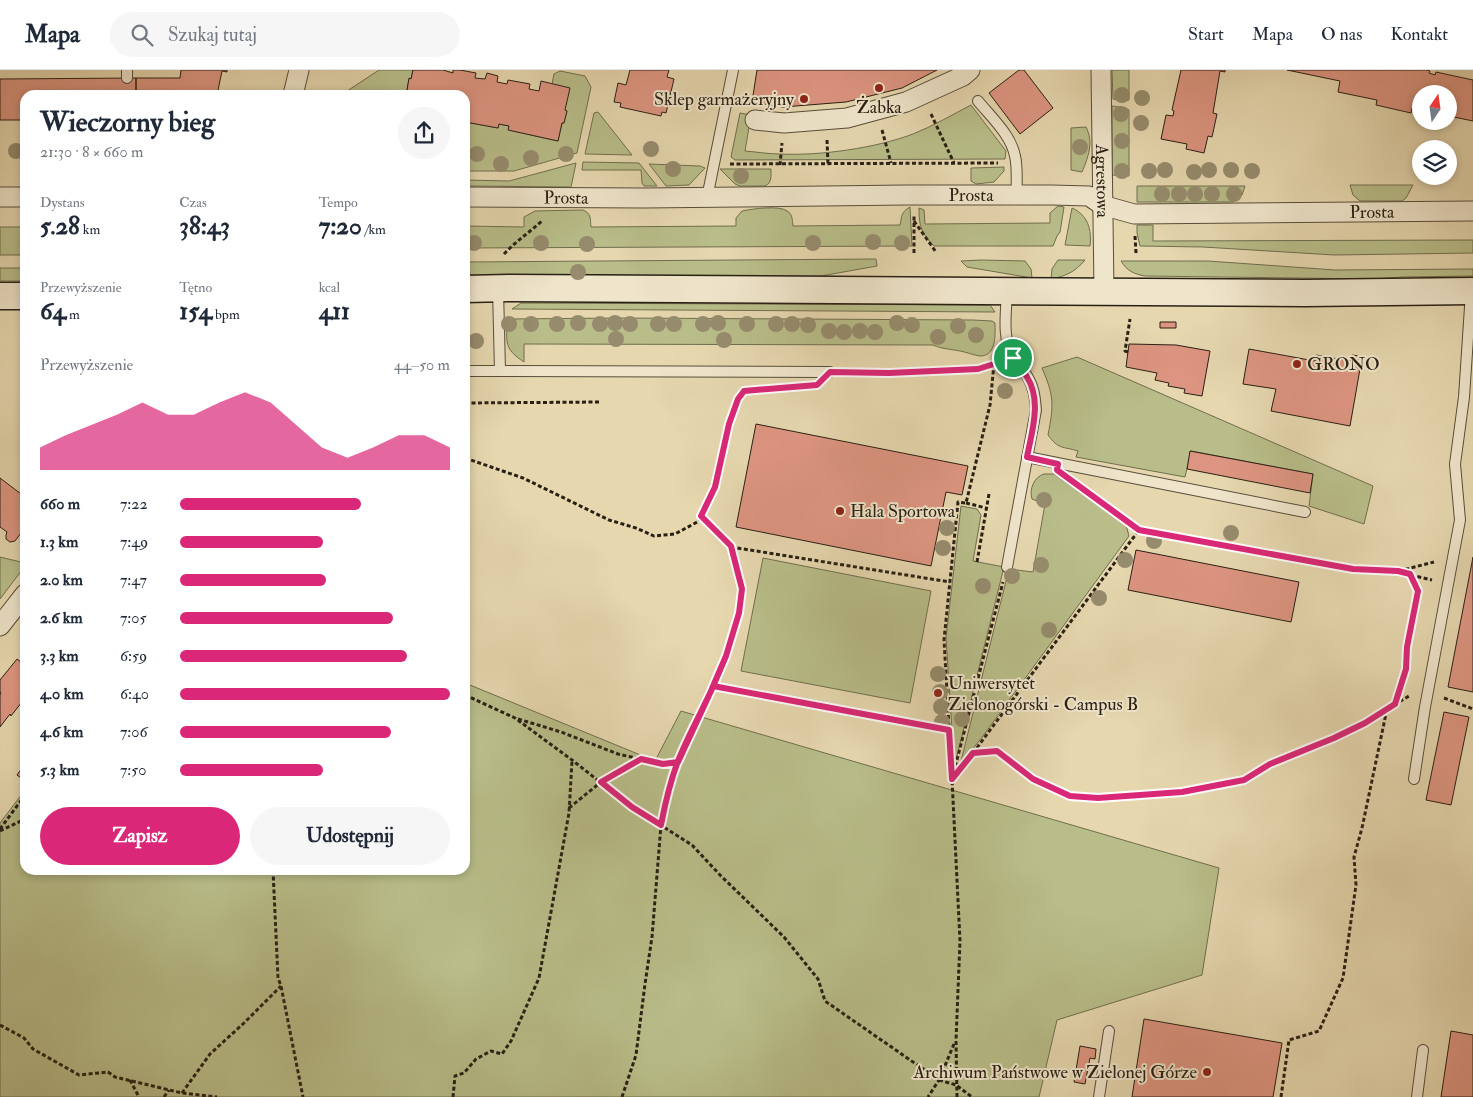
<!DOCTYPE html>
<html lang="pl">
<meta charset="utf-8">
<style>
:root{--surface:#fff;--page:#f6f6f7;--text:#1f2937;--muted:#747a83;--line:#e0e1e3;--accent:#db2777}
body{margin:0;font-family:"IM FELL Double Pica",serif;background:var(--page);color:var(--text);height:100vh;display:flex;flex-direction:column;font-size:19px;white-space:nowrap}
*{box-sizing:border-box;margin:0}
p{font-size:16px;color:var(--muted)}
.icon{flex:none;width:28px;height:28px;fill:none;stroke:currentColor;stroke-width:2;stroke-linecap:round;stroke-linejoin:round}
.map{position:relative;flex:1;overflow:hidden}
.side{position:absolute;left:20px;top:20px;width:450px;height:785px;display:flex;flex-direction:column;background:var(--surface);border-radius:15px;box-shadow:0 2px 8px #0003}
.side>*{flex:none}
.needle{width:32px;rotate:13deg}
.buttons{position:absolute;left:1412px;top:15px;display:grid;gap:10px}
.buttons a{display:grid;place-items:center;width:45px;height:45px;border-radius:50%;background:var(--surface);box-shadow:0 2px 8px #0003;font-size:25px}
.pin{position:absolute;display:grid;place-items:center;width:42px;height:42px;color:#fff;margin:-21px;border:2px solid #fff;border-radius:50%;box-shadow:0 1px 5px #0007}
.round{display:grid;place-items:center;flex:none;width:52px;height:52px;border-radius:26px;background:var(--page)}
.summary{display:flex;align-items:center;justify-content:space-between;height:85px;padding:0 20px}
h1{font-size:28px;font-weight:800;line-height:38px}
.figures{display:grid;grid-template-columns:repeat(3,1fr);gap:8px;height:85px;padding:5px 20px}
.figures div{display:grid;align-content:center}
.figures b{font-size:25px;font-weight:800}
.figures small{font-size:14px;font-weight:400}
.figures p{font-size:14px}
.chart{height:140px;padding:10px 20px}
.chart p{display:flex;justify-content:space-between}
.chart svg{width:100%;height:90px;margin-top:5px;fill:var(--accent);opacity:.7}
.action{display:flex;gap:10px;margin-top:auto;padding:10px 20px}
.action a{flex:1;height:58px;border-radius:30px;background:var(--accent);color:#fff;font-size:20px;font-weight:800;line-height:58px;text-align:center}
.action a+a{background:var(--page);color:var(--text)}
ul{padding:0 20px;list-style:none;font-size:16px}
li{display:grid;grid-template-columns:80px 60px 1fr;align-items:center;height:38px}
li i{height:12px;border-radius:6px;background:var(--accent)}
header{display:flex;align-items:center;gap:30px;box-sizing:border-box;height:70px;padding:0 25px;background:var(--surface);border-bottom:1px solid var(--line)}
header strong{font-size:24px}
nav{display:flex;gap:28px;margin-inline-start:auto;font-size:18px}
.search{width:350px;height:45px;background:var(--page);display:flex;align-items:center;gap:12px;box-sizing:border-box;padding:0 18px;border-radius:28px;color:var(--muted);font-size:19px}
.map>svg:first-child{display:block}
.green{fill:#b8bd89;stroke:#706e4e}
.building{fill:#dd9581;stroke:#292014}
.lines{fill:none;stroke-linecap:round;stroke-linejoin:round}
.lane-casing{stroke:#584e3b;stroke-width:12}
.street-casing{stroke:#584e3b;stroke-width:21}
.secondary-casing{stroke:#292014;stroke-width:29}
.path{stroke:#292014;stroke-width:3;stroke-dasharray:4 2.5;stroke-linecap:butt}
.lane{stroke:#efe5cb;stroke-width:10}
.street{stroke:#efe5cb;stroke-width:19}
.secondary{stroke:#efe5cb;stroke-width:26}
.tree{fill:#968c6d}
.route-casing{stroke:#fff;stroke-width:10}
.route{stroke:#db2777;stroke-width:6}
.poi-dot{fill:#8f2418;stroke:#efe5cb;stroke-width:2}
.labels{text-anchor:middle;stroke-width:4;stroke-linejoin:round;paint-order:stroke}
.poi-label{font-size:18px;fill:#292014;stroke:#efe5cb;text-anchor:start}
.street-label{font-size:18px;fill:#292014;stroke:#efe5cb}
</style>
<header>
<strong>Mapa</strong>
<div class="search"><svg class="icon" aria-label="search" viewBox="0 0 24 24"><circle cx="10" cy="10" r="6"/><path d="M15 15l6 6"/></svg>Szukaj tutaj</div>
<nav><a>Start</a><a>Mapa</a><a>O nas</a><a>Kontakt</a></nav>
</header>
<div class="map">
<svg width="1473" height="1027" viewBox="0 0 1473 1027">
<rect width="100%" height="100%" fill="#e6d7af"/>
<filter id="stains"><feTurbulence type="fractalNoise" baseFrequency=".004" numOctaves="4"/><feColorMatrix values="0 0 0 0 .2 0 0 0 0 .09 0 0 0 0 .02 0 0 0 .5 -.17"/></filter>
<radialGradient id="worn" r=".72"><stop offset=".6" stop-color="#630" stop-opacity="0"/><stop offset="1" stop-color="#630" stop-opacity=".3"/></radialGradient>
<!-- green -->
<path class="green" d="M 379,0 L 413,0 L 411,9 L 409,9 L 407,20 L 409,21 L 408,25 L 341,25 Z
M 1112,0 L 1129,0 L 1129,30 L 1126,31 L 1113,29 Z
M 560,1 L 585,6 L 591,17 L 577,83 L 514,101 L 465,101 L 465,47 L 466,47 L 466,52 L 498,58 L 499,54 L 509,56 L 509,60 L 558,71 L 562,53 L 564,53 L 567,41 L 565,40 L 552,14 L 554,4 Z
M 971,35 L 1006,81 L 1005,89 L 735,90 L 731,87 L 740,43 L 751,45 L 745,81 C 757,82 769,84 780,84 C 820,86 876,78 913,64 C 933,56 952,45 971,35 Z
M 1112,36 L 1126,38 L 1129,40 L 1129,106 L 1112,105 Z
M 598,42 L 632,85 L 585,84 L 594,43 Z
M 1086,57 C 1094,72 1088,88 1082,102 L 1071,100 L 1071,58 Z
M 583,92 L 639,93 L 657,116 L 644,116 L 642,113 L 641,100 L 582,100 Z
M 576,93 L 571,117 L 465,116 L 465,110 L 509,111 Z
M 649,94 L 700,96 L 705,98 L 689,115 L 666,116 Z
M 1004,97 L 1004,101 L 994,112 L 976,114 L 971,111 L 971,98 Z
M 720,99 L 771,99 C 771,106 772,113 765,116 L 740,116 L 735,114 Z
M 1350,115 L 1413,115 L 1406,128 L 1402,131 L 1360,131 L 1353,125 Z
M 1137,116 L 1245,116 L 1242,125 L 1233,132 L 1137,132 Z
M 1058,136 L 1064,137 L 1060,162 L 1057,166 L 1053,176 L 934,176 C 921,163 919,156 919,138 L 924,140 L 925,154 L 1050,153 L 1050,143 Z
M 910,137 L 912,176 L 465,178 L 465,156 L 524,157 L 524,147 L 535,141 L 583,140 C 592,144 590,149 591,157 L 736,156 L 736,148 L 742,141 C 751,139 780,135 787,141 C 793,144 792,150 793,156 L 900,155 C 902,146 901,142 910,137 Z
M 1072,138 C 1088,145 1092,160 1090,176 L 1065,175 Z
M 1137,155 L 1153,155 L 1153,171 L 1473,170 L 1473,183 L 1334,185 L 1203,177 L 1140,176 L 1137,163 Z
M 0,157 L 25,157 L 25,185 L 0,185 Z
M 876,189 L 877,196 L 821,206 L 465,205 L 465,192 Z
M 981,190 L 1025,191 L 1031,199 L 1032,208 L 967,197 L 961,191 Z
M 1058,190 L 1085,190 C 1075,202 1066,206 1051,209 L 1052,199 Z
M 1121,191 L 1208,191 L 1335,200 L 1473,199 L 1473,206 L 1402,207 L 1375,209 L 1145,206 C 1134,204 1127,201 1121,191 Z
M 0,198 L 25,198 L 25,211 L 0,211 Z
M 521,233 L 990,235 L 995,242 L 512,239 Z
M 620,248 L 973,250 L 992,251 L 995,253 C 995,264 997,286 980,286 C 973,285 966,282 960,281 C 950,279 942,279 933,275 L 524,274 L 524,292 C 503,278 507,273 507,249 Z
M 1077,287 L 1373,416 L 1364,454 L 1309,436 L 1313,404 L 1191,381 L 1185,407 L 1076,387 L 1078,381 C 1062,376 1059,380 1048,365 C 1054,334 1054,326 1042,298 Z
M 1044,404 L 1054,404 L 1126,455 L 1129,466 L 983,666 L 960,695 L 1009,499 L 1033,502 L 1045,434 L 1032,429 C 1029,419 1034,407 1044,404 Z
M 961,436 L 977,439 L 981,445 L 973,491 L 1004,497 L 957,686 L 954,690 L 946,568 Z
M 0,487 L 25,493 L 25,496 L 0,529 Z
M 763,488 L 931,521 L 910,633 L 741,601 Z
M 465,613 L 655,691 L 681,641 L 1219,798 L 1202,905 L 1057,950 L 1039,1027 L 0,1027 L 0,753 L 25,720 L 25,800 L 465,800 Z"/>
<!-- building -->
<path class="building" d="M 181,0 L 227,0 L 227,2 L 222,1 L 217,25 L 136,25 L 136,8 L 180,8 Z
M 413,0 L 443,0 L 453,3 L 453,0 L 460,0 L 476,3 L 475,8 L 485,9 L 487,3 L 498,6 L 497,12 L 507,14 L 508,10 L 530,14 L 529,19 L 539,21 L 541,11 L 570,18 L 565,40 L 567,41 L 564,53 L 562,53 L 558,71 L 508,60 L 509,56 L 499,54 L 498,58 L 465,52 L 466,47 L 465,47 L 465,25 L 408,25 L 409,21 L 407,20 L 409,8 L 411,9 Z
M 630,0 L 669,0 L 667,7 L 674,9 L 666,43 L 662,42 L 661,46 L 620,37 L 621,33 L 614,32 L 618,13 L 626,15 Z
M 757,0 L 937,0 L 902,18 L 846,32 L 783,37 L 752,32 Z
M 1019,0 L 1024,0 L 1053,38 L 1020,64 L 989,23 Z
M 1181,0 L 1225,0 L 1225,2 L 1220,1 L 1213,43 L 1217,44 L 1212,67 L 1208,66 L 1204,83 L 1186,79 L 1187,74 L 1161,69 L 1166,45 L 1173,46 L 1174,41 L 1172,40 Z
M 1287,0 L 1427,0 L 1430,1 L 1429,3 L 1435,5 L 1436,2 L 1473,10 L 1473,51 L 1449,46 L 1449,24 L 1421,24 L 1421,40 L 1412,38 L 1411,43 L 1376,35 L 1377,30 L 1338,22 L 1340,11 Z
M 136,8 L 136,25 L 25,25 L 25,54 L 24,50 L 0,50 L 0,9 Z
M 1160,252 L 1176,252 L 1176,258 L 1160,258 Z
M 1129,274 L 1176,275 L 1210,281 L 1202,326 L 1184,323 L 1185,319 L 1168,316 L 1169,313 L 1155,310 L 1157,303 L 1126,297 Z
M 1249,279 L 1315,291 L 1316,285 L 1350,291 L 1352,285 L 1359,286 L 1357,298 L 1360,299 L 1350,356 L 1271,341 L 1276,319 L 1243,314 Z
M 756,354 L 968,396 L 962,425 L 946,422 L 931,496 L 736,457 Z
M 1190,381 L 1313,404 L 1310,423 L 1187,399 Z
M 0,408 L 25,427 L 25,466 L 21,463 L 15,471 L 10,472 L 6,469 L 6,465 L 7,462 L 0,457 Z
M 1136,480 L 1299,512 L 1291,552 L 1128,520 Z
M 1473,487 L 1473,622 L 1448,617 Z
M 17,589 L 25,595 L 25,628 L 11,646 L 10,644 L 0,657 L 0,625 L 1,623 L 0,622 L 0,610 Z
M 1444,642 L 1469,647 L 1451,735 L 1426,730 Z
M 25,694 L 25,711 L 17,705 Z
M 1144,949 L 1282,973 L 1273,1027 L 1132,1027 Z
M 1451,961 L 1473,965 L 1473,1027 L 1441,1027 Z
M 1080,976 L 1096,979 L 1095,989 L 1090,988 L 1085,1014 L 1074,1012 Z"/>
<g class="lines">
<!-- lane casing -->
<g class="lane-casing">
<path id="lane" d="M 127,0 L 127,8
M 978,31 C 991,47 1011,65 1015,86 C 1018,98 1016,113 1017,125
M 707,128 L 733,0
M 498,219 L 500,301
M 465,301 L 830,302
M 1027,387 L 1305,442
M 1007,497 L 1036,340 C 1035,328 1034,317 1027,306 C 1023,300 1016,294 1013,288 C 1002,268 1006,244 1007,222
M 1414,709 L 1425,637 L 1460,450 L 1455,394 L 1464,327 L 1471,222
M 1099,1027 L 1109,961
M 1417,1027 L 1423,980"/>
</g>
<!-- street casing -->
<g class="street-casing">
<g id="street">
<path id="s1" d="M 1101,0 L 1104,222"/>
<path d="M 293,25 L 299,0"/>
<path d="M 755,50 L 784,53 L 847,48 L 906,32 L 963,6 L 970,0"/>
<path d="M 0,127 L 25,127"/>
<path id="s2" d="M 465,127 L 644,128 L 906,125 L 1052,125 L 1089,126 L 1102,135 L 1134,144 L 1473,141"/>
<path d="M 0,556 L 25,524"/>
</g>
</g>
<!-- secondary casing -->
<g class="secondary-casing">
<path id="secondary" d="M 465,219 L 509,218 L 1305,223 L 1473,221
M 0,226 L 25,226"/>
</g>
<!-- path -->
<path class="path" d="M 931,44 L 954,93
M 882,60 L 891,93
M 827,70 L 828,94
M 730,94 L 998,93
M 780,95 L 782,73
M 914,151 L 936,182
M 1135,166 L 1136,183
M 914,183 L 914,146
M 504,184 C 516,171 530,162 543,150
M 1128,282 L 1125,281 L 1130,249
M 994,294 L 990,335 L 966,433 L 958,432 L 944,570 L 952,709 L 973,683 L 1139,460 L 1079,416
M 845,303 L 978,299 L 993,294
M 465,333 L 601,332
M 465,388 L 523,408 L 609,450 L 636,458 L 654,466 L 675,464 L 699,451 L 701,446 L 715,417 L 729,354 L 738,329 L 744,321 L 747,321
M 966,433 L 986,438
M 1139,460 L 1353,499 L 1398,501 L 1410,505 L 1418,521 L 1407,577 L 1407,599 L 1395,634
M 731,477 L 950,512
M 977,492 L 989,424
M 1399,501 L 1434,492
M 1411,505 L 1432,510
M 713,616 L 949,660
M 465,625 L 515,648 L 572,690 L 632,737 L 692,775 L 721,806 L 784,867 L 818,909 L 825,931 L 939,1010 L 928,1027
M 1444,628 L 1473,639
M 518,649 L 561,662 L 618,684 L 663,694 L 678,692 L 711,621 L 726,586 L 739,543 L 742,519 L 731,477 L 701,446
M 974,683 L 997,681 L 1033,709 L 1071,726 L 1098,728 L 1182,722 L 1244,710 L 1270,694 L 1334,668 L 1365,653 L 1386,639
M 569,738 L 601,712 L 640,689
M 0,759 L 25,725
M 0,761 L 25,749
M 273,800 L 278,908 L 281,916 L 303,1027
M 0,955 L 24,968 L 33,979 L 79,1005 L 108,1002 L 115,1007 L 182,1023 L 217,1027
M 954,974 L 939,1010 L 956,1015 L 972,1027
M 130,1010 L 139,1027
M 182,1023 L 210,984 L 244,953 L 281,916
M 164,1027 L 169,1020
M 453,1027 L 455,1006 L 464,1003 L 476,989 L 491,981 L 502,984 L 511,971 L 539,908 L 569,743 L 572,691
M 622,1027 L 636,985 L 645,914 L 652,867 L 661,755 L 664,739 L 678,692
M 957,1027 L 956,970 L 960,871 L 952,709 L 1003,512
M 1281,1027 L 1289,970 L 1319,961 L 1343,908 L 1356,815 L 1354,787 L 1362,758 L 1387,639 L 1409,626"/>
<!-- lane -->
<use href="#lane" class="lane"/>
<!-- street -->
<use href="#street" class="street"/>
<!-- secondary -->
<use href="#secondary" class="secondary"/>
</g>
<!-- trees -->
<g class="tree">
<circle cx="1122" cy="25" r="8"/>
<circle cx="1142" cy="28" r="8"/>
<circle cx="1121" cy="44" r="8"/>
<circle cx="1141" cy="53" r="8"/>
<circle cx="1122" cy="71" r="8"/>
<circle cx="1080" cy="77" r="8"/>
<circle cx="651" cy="79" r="8"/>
<circle cx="16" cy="81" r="8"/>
<circle cx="477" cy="84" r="8"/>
<circle cx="566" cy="84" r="8"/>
<circle cx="531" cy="88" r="8"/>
<circle cx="501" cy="94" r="8"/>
<circle cx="673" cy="99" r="8"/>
<circle cx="1165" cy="100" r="8"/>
<circle cx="1209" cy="100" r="8"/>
<circle cx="1231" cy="100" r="8"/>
<circle cx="1122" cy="101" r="8"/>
<circle cx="1149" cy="101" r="8"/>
<circle cx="1252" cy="101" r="8"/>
<circle cx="1194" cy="102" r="8"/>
<circle cx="741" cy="106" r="8"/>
<circle cx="1162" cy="124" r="8"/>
<circle cx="1179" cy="124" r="8"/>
<circle cx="1195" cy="124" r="8"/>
<circle cx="1212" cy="124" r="8"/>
<circle cx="1234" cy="124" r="8"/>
<circle cx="873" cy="172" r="8"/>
<circle cx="474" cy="173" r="8"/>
<circle cx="541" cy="173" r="8"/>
<circle cx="813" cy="173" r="8"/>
<circle cx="902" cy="173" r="8"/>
<circle cx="587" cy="174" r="8"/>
<circle cx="578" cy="202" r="8"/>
<circle cx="578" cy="253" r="8"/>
<circle cx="615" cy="253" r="8"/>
<circle cx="718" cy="253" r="8"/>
<circle cx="897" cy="253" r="8"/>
<circle cx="509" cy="254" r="8"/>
<circle cx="531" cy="254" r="8"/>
<circle cx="557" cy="254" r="8"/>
<circle cx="600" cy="254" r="8"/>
<circle cx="630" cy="254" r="8"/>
<circle cx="658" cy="254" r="8"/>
<circle cx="674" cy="254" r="8"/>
<circle cx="703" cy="254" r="8"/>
<circle cx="747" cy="254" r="8"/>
<circle cx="776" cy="254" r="8"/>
<circle cx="792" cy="254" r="8"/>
<circle cx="808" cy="255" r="8"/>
<circle cx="912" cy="255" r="8"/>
<circle cx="958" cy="256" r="8"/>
<circle cx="829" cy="261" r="8"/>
<circle cx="860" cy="261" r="8"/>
<circle cx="844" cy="262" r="8"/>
<circle cx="875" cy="262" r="8"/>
<circle cx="976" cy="265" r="8"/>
<circle cx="938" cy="267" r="8"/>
<circle cx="616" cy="269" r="8"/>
<circle cx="724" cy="270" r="8"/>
<circle cx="476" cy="271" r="8"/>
<circle cx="1005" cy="321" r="8"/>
<circle cx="1044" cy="430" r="8"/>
<circle cx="947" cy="458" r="8"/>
<circle cx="1231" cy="463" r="8"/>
<circle cx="1154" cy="471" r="8"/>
<circle cx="943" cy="478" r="8"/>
<circle cx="1125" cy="490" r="8"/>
<circle cx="1041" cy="495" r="8"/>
<circle cx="1012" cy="506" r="8"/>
<circle cx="983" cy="516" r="8"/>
<circle cx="1099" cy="528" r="8"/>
<circle cx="1049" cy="560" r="8"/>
<circle cx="938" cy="604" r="8"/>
<circle cx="940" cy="622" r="8"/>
<circle cx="941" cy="637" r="8"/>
<circle cx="962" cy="649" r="8"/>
<circle cx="942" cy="652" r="8"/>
</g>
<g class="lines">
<!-- route casing -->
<g class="route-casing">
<path id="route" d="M 1013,288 L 978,299 L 889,303 L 830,302 L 817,315 L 744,321 L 738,329 L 729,354 L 715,417 L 701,446 L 731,476 L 742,519 L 739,543 L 726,586 L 711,621 L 678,692 L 663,694 L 641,689 L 601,712 L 632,737 L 661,755 C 665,734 670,712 678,691 C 687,668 700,645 711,621 L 713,616 L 949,660 L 952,709 L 973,683 L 997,681 L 1033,709 L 1070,726 L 1098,728 L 1182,722 L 1244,710 L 1270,694 L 1334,668 L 1365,653 L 1395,634 L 1406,599 L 1407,577 L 1418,521 L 1410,504 L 1398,501 L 1353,499 L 1139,460 L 1057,400 L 1058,394 L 1027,387 C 1032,361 1042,331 1027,307 C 1023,300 1018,294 1013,288"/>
</g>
<!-- route -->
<use href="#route" class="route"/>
</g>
<!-- markers -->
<g class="poi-dot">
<circle cx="879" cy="18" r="5"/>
<circle cx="804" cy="29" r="5"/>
<circle cx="1297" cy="294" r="5"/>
<circle cx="840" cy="441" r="5"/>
<circle cx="938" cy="623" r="5"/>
<circle cx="1207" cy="1002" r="5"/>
</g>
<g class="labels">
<!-- poi labels -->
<g class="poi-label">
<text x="794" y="35" text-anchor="end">Sklep garmażeryjny</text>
<text x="879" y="43" text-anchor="middle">Żabka</text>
<text x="1307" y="300">GRONO</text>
<text x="850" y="447">Hala Sportowa</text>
<text x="948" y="619">Uniwersytet<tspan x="948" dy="21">Zielonogórski - Campus B</tspan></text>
<text x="1197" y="1008" text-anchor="end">Archiwum Państwowe w Zielonej Górze</text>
</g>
<!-- street labels -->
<g class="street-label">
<text dy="6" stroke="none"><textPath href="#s1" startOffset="111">Agrestowa</textPath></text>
<text dy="6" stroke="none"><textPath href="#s2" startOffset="506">Prosta</textPath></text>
<text dy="6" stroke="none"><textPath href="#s2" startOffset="101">Prosta</textPath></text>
<text dy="6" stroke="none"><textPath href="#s2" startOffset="911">Prosta</textPath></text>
</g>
</g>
<rect width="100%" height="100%" filter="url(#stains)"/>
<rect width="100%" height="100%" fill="url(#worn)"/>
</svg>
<div class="buttons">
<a><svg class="needle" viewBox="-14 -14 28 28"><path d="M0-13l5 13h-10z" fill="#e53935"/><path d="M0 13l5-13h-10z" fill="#747a83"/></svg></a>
<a><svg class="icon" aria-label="layers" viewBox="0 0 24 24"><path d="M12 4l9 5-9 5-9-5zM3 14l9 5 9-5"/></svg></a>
</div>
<div class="pin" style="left:1013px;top:288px;background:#1e9e55"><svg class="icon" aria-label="arrive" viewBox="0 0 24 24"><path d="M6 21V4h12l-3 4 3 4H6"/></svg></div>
<section class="side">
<div class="summary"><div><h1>Wieczorny bieg</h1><p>21:30 · 8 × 660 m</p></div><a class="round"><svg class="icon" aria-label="share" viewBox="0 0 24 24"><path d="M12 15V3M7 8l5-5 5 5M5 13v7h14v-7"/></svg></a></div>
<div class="figures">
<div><p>Dystans</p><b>5.28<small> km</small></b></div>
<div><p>Czas</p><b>38:43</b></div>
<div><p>Tempo</p><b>7:20<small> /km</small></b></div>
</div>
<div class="figures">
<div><p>Przewyższenie</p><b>64<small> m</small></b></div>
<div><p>Tętno</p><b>154<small> bpm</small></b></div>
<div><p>kcal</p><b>411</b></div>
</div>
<div class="chart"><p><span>Przewyższenie</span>44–50 m</p>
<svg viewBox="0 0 160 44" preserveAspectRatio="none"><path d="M0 44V33L10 27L20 22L30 17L40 11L50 17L60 17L70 11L80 6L90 11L100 22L110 33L120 38L130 33L140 27L150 27L160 33V44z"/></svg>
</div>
<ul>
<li><b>660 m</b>7:22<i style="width:67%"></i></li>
<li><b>1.3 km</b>7:49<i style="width:53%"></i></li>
<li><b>2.0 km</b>7:47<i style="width:54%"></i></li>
<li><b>2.6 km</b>7:05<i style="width:79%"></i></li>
<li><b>3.3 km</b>6:59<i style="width:84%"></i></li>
<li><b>4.0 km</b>6:40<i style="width:100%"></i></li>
<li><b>4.6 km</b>7:06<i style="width:78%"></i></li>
<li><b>5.3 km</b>7:50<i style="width:53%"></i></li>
</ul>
<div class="action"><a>Zapisz</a><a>Udostępnij</a></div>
</section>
</div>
